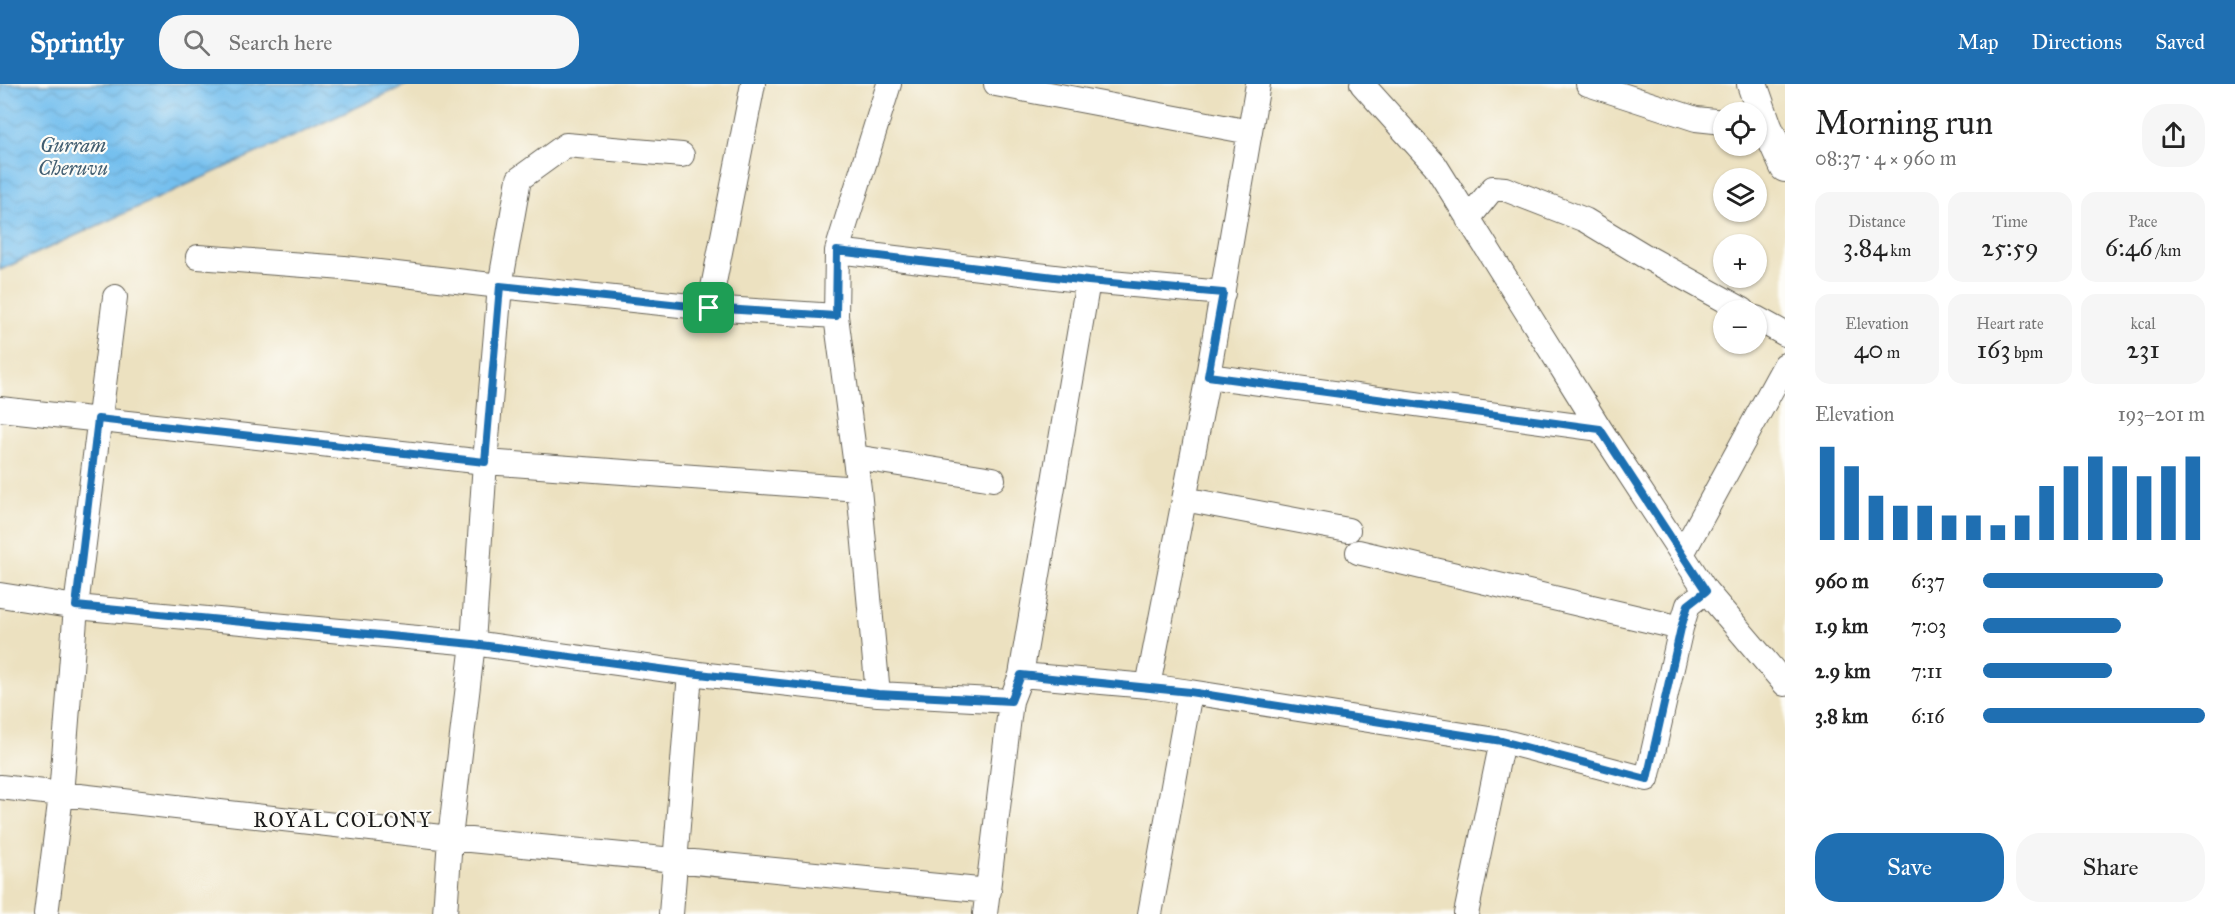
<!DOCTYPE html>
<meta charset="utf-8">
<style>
:root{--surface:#fff;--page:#f6f6f6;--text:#222;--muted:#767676;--accent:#1f6fb2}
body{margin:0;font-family:"IM FELL Great Primer",serif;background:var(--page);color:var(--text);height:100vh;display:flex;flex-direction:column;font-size:22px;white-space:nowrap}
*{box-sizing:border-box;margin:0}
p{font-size:20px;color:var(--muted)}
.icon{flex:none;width:33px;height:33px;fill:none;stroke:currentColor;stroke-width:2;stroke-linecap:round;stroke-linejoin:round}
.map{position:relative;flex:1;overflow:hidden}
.panel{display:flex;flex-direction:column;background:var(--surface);width:450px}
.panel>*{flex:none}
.fabs{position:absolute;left:1713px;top:18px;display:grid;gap:12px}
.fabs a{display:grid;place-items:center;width:54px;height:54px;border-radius:50%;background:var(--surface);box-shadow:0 2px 4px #0004;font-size:30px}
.pin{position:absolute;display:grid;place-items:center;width:51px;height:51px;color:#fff;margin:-26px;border-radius:12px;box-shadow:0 3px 9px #0006}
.round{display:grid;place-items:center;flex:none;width:63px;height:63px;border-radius:24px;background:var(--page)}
.head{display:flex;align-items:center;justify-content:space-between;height:102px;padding:0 30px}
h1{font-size:33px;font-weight:600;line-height:45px}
.stats{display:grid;grid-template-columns:repeat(3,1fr);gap:9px;height:102px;padding:6px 30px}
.stats div{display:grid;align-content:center;border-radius:15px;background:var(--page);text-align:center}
.stats b{font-size:26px;font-weight:600}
.stats small{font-size:16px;font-weight:400}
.stats p{font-size:16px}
.chart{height:168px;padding:12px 30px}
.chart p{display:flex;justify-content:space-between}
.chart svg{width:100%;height:108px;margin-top:6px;stroke:var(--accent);stroke-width:6}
.action{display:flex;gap:12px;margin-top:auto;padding:12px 30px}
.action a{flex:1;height:69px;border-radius:24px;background:var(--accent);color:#fff;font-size:24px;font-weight:600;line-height:69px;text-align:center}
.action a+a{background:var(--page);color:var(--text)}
ul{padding:0 30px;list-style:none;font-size:20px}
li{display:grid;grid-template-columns:96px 72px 1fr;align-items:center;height:45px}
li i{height:15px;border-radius:8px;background:var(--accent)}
header{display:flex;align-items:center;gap:36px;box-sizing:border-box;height:84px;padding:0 30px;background:var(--accent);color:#fff}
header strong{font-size:28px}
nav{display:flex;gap:33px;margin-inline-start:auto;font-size:21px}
.search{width:420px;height:54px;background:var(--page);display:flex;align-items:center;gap:15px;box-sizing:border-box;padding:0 21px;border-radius:24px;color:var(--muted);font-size:22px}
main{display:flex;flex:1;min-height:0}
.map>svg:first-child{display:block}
.water{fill:url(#water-waves);stroke:#486e85;stroke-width:1.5}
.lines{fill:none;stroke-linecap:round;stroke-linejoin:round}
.minor-casing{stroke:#656155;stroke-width:26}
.tertiary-casing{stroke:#656155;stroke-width:32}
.minor{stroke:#fff;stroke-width:24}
.tertiary{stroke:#fff;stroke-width:30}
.route-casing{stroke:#fff;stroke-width:12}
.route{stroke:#1f6fb2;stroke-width:8}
.labels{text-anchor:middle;stroke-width:4.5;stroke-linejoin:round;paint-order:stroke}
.water-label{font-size:20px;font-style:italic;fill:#405d70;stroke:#fdfcf7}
.neighbourhood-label{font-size:20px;letter-spacing:1.5px;fill:#1c1c1c;stroke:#fdfcf7}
</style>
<header>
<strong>Sprintly</strong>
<div class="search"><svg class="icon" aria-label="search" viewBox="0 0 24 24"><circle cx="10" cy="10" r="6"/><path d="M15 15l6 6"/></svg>Search here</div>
<nav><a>Map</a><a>Directions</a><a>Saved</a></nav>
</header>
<main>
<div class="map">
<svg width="1785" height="830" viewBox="0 0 1785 830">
<defs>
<pattern id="water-waves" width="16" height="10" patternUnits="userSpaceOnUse" patternTransform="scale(1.5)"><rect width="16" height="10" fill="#75bfee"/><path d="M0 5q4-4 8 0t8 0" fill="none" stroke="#65a4cc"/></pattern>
</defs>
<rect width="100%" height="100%" fill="#fdfcf7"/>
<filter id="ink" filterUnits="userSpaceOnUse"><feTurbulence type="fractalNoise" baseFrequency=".0167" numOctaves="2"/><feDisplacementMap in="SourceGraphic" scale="12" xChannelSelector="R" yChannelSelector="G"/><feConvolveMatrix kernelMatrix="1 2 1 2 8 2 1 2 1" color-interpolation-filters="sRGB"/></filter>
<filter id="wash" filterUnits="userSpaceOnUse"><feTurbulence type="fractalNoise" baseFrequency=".008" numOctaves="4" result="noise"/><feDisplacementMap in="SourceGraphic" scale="24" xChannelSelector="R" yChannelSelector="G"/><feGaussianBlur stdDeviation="1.35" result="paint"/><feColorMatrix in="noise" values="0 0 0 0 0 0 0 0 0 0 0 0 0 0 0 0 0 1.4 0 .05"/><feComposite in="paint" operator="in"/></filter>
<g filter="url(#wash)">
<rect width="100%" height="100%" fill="#ece1c0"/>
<!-- water -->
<path class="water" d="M 0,0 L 408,0 L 0,186 Z"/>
</g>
<g filter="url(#ink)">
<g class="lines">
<!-- minor casing -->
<g class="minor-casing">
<path id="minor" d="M 996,0 L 1250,48
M 1362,0 L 1435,81 L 1600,345 L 1706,507 L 1785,600
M 1588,0 L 1696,35 L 1724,38
M 1468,135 L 1493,104 L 1505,105 L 1585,136 L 1643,171 L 1743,226
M 837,167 L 1088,197 L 1223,209
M 198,173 L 344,184 L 500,202 L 519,95 L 566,61 L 682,71
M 709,224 L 753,0
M 1756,234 L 1785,250
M 1208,292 L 1600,345
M 0,325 L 485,378 L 859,405
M 855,373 L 993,395
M 1184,415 L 1348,446
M 1358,468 L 1681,544
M 1682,470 L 1785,281
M 0,511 L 76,523 L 473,559 L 690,589 L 878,610 L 1011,617
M 1021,591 L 1148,602
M 1190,608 L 1502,657 L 1647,695 L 1681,544 L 1688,521 L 1706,507
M 878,610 L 859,405 L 836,232 L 837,167 L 889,0
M 0,703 L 450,754 L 989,807
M 46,830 L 61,711 L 76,523 L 115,213
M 445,830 L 450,754 L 473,559 L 485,378 L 500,202 L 709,224 L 836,232
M 671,830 L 690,589
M 985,830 L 1011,617 L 1021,591 L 1088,197
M 1150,830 L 1190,608 L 1148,602 L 1208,292 L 1258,0
M 1466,830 L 1502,657"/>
</g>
<!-- tertiary casing -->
<g class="tertiary-casing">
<path id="tertiary" d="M 1752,0 L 1767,43 L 1785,83"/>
</g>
<!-- minor -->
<use href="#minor" class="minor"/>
<!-- tertiary -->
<use href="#tertiary" class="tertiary"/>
</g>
</g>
<g class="lines" filter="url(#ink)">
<!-- route casing -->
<g class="route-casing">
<path id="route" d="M 837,167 L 1088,197 L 1223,209 L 1208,292 L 1600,345 L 1706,507 L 1688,521 L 1681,544 L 1647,695 L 1502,657 L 1190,608 L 1021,591 L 1011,617 L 878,610 L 690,589 L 473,560 L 76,522 L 98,335 L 485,378 L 500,202 L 709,224 L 836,232 Z"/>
</g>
<!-- route -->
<use href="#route" class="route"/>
</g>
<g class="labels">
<!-- water labels -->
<g class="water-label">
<text x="73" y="68">Gurram<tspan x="73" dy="23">Cheruvu</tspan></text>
</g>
<!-- neighbourhood labels -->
<g class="neighbourhood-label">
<text x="343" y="743">ROYAL COLONY</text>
</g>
</g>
</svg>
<div class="fabs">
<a><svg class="icon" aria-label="locate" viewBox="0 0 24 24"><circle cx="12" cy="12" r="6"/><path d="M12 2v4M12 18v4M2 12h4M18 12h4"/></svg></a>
<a><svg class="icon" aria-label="layers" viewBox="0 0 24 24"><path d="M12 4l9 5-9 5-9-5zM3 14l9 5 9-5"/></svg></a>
<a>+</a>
<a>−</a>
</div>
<div class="pin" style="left:709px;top:224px;background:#1e9e55"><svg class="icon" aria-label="arrive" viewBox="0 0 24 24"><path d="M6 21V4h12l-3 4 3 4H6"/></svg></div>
</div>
<section class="panel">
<div class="head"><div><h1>Morning run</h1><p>08:37 · 4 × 960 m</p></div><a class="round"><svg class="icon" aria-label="share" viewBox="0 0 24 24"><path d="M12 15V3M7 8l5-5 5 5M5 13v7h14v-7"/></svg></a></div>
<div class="stats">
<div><p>Distance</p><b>3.84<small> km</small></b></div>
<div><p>Time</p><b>25:59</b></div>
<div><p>Pace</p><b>6:46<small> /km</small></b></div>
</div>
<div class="stats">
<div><p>Elevation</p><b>40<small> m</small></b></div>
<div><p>Heart rate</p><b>163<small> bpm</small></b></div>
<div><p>kcal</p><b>231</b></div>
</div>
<div class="chart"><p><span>Elevation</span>193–201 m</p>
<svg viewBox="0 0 160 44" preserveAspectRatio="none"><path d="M5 44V6M15 44V14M25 44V26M35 44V30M45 44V30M55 44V34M65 44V34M75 44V38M85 44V34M95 44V22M105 44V14M115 44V10M125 44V14M135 44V18M145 44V14M155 44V10"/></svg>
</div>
<ul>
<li><b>960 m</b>6:37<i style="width:81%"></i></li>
<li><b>1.9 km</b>7:03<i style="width:62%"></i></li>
<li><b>2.9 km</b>7:11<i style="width:58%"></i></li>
<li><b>3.8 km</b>6:16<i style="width:100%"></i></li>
</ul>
<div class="action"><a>Save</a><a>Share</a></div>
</section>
</main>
